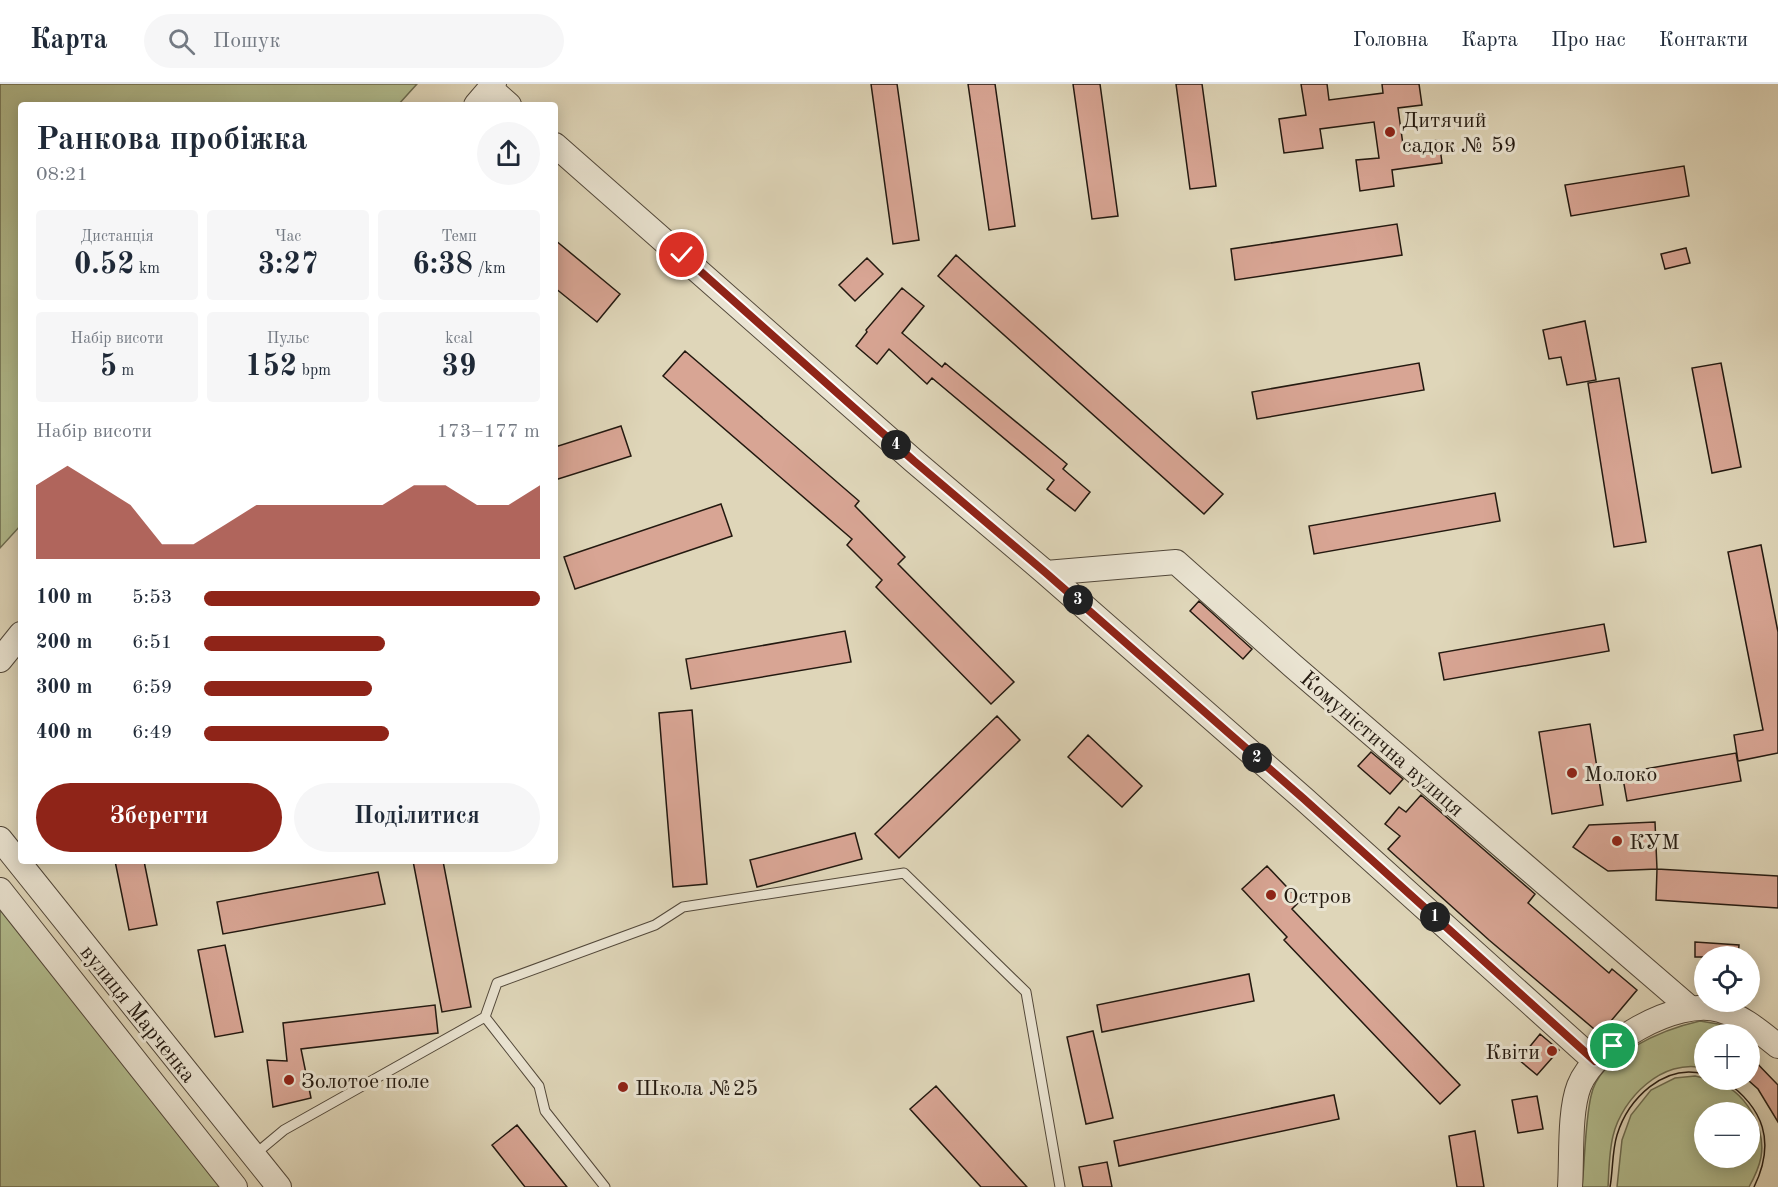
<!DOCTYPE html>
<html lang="uk">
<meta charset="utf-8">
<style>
:root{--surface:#fff;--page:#f6f6f7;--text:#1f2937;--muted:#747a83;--line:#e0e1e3;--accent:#8f2418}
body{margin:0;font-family:"Old Standard TT",serif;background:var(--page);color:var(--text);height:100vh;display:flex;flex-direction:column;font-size:22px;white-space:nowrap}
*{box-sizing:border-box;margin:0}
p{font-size:20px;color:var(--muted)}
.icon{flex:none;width:33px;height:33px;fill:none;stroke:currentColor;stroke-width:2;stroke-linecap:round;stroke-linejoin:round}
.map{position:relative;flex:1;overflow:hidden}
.sheet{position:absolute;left:18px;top:18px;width:540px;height:762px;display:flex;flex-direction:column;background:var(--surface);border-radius:6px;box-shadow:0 3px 15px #0003}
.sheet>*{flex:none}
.fabs{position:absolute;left:1694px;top:862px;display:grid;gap:12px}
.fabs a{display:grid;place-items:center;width:66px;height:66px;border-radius:50%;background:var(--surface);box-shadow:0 3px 15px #0003;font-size:30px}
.pin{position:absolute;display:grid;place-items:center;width:51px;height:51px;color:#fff;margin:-26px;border:3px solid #fff;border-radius:50%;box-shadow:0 2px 6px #0007}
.km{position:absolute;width:30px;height:30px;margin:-15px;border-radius:50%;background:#222;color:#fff;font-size:16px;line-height:30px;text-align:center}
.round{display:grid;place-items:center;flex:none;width:63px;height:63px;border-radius:32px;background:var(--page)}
.headline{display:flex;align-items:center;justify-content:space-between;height:102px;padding:0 18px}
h1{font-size:33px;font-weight:700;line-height:45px}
.figures{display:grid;grid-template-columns:repeat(3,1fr);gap:9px;height:102px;padding:6px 18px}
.figures div{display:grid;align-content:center;border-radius:6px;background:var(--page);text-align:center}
.figures b{font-size:30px;font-weight:700}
.figures small{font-size:16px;font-weight:400}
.figures p{font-size:16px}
.chart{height:168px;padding:12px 18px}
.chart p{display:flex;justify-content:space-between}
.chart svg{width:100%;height:108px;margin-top:6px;fill:var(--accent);opacity:.7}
.cta{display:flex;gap:12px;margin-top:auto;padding:12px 18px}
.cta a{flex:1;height:69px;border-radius:36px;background:var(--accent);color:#fff;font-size:24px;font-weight:700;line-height:69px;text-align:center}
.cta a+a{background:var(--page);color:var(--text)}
ul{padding:0 18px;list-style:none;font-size:20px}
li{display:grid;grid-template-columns:96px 72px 1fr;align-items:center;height:45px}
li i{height:15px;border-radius:8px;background:var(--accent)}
header{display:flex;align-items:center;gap:36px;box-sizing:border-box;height:84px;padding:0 30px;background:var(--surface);border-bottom:2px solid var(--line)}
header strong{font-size:28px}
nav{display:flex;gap:33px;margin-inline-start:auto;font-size:21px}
.search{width:420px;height:54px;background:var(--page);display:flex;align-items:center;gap:15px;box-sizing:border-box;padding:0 21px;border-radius:33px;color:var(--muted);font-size:22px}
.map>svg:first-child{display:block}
.green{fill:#b2bd8f;stroke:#6a6b50;stroke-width:1.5;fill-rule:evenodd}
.building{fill:#d8a594;stroke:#231910;stroke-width:1.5}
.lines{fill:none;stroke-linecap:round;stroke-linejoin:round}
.service-casing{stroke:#52483a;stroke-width:11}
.tertiary-casing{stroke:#52483a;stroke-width:26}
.service{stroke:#eae4d2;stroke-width:9}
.tertiary{stroke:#eae4d2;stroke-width:24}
.tram{stroke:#231910;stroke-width:1.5}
.route-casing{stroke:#fff;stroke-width:12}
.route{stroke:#8f2418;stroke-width:8}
.poi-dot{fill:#8f2418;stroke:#eae4d2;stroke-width:2}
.labels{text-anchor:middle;stroke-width:6;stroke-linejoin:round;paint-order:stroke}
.poi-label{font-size:22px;fill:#231910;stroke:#eae4d2;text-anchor:start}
.street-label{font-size:22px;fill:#231910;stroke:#eae4d2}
</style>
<header>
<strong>Карта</strong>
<div class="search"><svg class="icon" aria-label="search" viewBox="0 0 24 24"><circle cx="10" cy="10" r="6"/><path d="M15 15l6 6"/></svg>Пошук</div>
<nav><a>Головна</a><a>Карта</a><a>Про нас</a><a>Контакти</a></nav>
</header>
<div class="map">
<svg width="1778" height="1103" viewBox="0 0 1778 1103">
<rect width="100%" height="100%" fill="#dfd6b9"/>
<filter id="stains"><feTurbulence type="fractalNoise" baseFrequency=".00333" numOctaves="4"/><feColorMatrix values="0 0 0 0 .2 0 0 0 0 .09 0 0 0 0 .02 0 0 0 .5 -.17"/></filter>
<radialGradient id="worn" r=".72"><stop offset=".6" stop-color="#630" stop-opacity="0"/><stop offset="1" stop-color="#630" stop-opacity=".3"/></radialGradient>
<!-- green -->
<path class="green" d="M 0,0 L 417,0 L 398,21 L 21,21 L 21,441 L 0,464 Z
M 0,820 L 225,1103 L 0,1103 Z
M 1700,937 L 1724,941 L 1732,948 L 1731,951 L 1704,951 L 1704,984 C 1663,974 1622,1014 1613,1052 C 1609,1068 1609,1087 1608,1103 L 1582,1103 C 1585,1075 1585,1039 1591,1012 C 1599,971 1664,945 1700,937 Z
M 1695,992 L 1704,994 L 1704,996 C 1739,996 1767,1040 1761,1073 C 1759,1084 1754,1094 1749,1103 L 1617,1103 L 1622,1056 L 1631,1031 L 1651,1006 L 1675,994 ZM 1704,1029 L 1749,1029 L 1749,1074 L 1704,1074 Z"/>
<!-- building -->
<path class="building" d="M 871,0 L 897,0 L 919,156 L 893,160 Z
M 968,0 L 995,0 L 1015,142 L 989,146 Z
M 1073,0 L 1100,0 L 1118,132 L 1092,135 Z
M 1176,0 L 1202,0 L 1216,102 L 1190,105 Z
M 1301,0 L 1327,0 L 1329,16 L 1383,9 L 1382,0 L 1419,0 L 1422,21 L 1398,24 L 1403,61 L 1439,56 L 1442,79 L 1392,86 L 1394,102 L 1360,107 L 1356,76 L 1379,74 L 1374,38 L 1320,45 L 1323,64 L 1284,69 L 1279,35 L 1306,31 Z
M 1684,82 L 1689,112 L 1571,132 L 1565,101 Z
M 1397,140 L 1402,171 L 1235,196 L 1231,165 Z
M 555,156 L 620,210 L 597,238 L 555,204 Z
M 1686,164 L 1690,179 L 1665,185 L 1661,170 Z
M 956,171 L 1223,410 L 1204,430 L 938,192 Z
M 867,174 L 883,190 L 855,217 L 839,201 Z
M 902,204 L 924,222 L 902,249 L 942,283 L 945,279 L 1067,380 L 1063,385 L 1090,408 L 1075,427 L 1047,405 L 1054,396 L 932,294 L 927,300 L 889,265 L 877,280 L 856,262 L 867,248 L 866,246 Z
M 1585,237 L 1596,296 L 1567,301 L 1561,273 L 1549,275 L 1543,246 Z
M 685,267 L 859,417 L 855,422 L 905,473 L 898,480 L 1014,598 L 991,620 L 876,503 L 882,496 L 847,461 L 852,455 L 663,292 Z
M 1419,279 L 1424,306 L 1257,335 L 1252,308 Z
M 1721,279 L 1741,383 L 1712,389 L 1692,284 Z
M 1619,294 L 1646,458 L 1614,463 L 1588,299 Z
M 621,342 L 631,372 L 555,396 L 555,363 Z
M 1495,409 L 1500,437 L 1314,470 L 1309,442 Z
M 721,420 L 732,452 L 575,505 L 564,473 Z
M 1761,461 L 1778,548 L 1778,669 L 1738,677 L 1734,651 L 1763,646 L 1728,468 Z
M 1199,517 L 1252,565 L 1243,575 L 1190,527 Z
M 1604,540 L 1609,567 L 1444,596 L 1439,569 Z
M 845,547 L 851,578 L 691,605 L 686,575 Z
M 692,626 L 707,800 L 673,803 L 659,629 Z
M 997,632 L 1020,656 L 899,774 L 875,750 Z
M 1590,640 L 1603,721 L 1552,730 L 1539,648 Z
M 1088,651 L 1142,702 L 1122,723 L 1068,673 Z
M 1371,668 L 1403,695 L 1390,710 L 1358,682 Z
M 1736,669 L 1741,697 L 1627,717 L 1622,689 Z
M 1421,711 L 1535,810 L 1528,819 L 1609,889 L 1612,885 L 1637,906 L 1600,950 L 1489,856 L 1388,765 L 1400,752 L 1385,740 L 1399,723 L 1406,728 Z
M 1655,738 L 1657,785 L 1608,787 L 1573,763 L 1589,741 Z
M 855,749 L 862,775 L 757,803 L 750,776 Z
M 115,777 L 144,777 L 157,841 L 129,846 Z
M 413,777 L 443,777 L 471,923 L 442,928 Z
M 1267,782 L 1300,817 L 1292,825 L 1460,1001 L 1440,1020 L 1284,856 L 1287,853 L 1242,805 Z
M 1657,785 L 1778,792 L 1778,824 L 1656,816 Z
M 378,788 L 385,820 L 223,850 L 217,818 Z
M 1695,858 L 1739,861 L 1738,873 L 1695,873 Z
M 225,861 L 243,948 L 215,953 L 198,866 Z
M 1249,890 L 1254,917 L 1102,948 L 1097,921 Z
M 435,921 L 438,949 L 301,965 L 311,1014 L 273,1023 L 267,976 L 287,977 L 283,939 Z
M 1093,947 L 1113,1034 L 1086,1040 L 1067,953 Z
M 1540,950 L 1559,966 L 1537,991 L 1519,976 Z
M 1749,971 L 1778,1001 L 1778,1038 L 1758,1005 L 1749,997 Z
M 936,1002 L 1027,1103 L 981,1103 L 910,1025 Z
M 1334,1011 L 1339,1035 L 1119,1082 L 1114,1057 Z
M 1537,1012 L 1543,1045 L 1518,1049 L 1512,1016 Z
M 517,1041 L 567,1103 L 525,1103 L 492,1061 Z
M 1475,1047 L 1484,1103 L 1457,1103 L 1449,1052 Z
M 1107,1078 L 1112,1103 L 1083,1103 L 1079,1083 Z"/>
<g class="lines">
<!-- service casing -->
<g class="service-casing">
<path id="service" d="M 485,933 L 539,1002 L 545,1027 L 605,1103
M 254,1071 L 284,1046 L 485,933 L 497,899 L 655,841 L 683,823 L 904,789 L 1026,908 L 1060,1103"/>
</g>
<!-- tertiary casing -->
<g class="tertiary-casing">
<path id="tertiary" d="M 491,5 L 509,21
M 476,21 L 494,0
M 555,61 L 914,377 L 1046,489 L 1304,715 L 1595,977
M 1046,489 L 1176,478 L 1293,582 L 1690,924
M 0,576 L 21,550
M 0,755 L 279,1103
M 0,806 L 235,1103
M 1570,1103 C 1572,1074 1569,1028 1579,1002 C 1595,961 1676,913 1720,926 C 1743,933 1759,947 1778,962"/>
</g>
<!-- service -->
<use href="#service" class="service"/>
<!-- tertiary -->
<use href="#tertiary" class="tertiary"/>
<!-- tram -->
<path class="tram" d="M 1724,996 C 1764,1024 1776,1058 1754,1103
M 1610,1103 C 1613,1087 1612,1067 1617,1051 C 1628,1015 1664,979 1704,990"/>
</g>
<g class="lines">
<!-- route casing -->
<g class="route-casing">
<path id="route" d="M 682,171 L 914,377 L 1046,489 L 1304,715 L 1595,977 L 1613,962"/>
</g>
<!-- route -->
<use href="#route" class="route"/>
</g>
<!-- markers -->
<g class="poi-dot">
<circle cx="1390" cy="48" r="6"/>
<circle cx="1572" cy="689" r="6"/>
<circle cx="1617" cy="757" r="6"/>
<circle cx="1271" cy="811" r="6"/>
<circle cx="1552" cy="967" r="6"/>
<circle cx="289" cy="996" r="6"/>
<circle cx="623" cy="1003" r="6"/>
</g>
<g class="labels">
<!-- poi labels -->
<g class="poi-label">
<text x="1402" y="43">Дитячий<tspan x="1402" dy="25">садок № 59</tspan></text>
<text x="1584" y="697">Молоко</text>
<text x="1629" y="765">КУМ</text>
<text x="1283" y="819">Остров</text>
<text x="1540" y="975" text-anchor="end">Квіти</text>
<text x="301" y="1004">Золотое поле</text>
<text x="635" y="1011">Школа №25</text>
</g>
<!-- street labels -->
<g class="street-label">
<text transform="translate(1383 659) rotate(41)" y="8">Комуністична вулиця</text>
<text transform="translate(139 929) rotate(51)" y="8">вулиця Марченка</text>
</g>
</g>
<rect width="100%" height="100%" filter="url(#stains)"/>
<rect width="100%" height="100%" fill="url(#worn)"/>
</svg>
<div class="fabs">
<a><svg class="icon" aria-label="locate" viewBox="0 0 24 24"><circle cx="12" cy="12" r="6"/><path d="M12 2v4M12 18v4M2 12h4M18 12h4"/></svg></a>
<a>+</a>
<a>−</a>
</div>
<div class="pin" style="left:1613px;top:962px;background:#1e9e55"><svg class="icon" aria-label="arrive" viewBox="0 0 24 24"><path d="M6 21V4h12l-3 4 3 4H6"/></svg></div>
<div class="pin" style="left:682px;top:171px;background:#d93025"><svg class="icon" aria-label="check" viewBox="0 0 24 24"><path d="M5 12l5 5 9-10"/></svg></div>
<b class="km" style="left:1435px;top:833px">1</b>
<b class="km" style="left:1257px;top:674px">2</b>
<b class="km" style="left:1078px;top:516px">3</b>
<b class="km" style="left:896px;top:361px">4</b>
<section class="sheet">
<div class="headline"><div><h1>Ранкова пробіжка</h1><p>08:21</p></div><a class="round"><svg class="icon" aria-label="share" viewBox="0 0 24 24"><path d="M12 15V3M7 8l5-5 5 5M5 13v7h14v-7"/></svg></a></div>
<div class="figures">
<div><p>Дистанція</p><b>0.52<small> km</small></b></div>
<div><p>Час</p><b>3:27</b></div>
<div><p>Темп</p><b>6:38<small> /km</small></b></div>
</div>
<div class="figures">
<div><p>Набір висоти</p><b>5<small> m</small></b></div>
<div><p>Пульс</p><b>152<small> bpm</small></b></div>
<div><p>kcal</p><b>39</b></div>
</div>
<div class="chart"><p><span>Набір висоти</span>173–177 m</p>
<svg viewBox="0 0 160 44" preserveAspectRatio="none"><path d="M0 44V14L10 6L20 14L30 22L40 38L50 38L60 30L70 22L80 22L90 22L100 22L110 22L120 14L130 14L140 22L150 22L160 14V44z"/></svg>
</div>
<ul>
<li><b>100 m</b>5:53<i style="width:100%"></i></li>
<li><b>200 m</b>6:51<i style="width:54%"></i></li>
<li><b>300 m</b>6:59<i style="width:50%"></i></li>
<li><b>400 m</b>6:49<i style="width:55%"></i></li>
</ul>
<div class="cta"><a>Зберегти</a><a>Поділитися</a></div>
</section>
</div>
